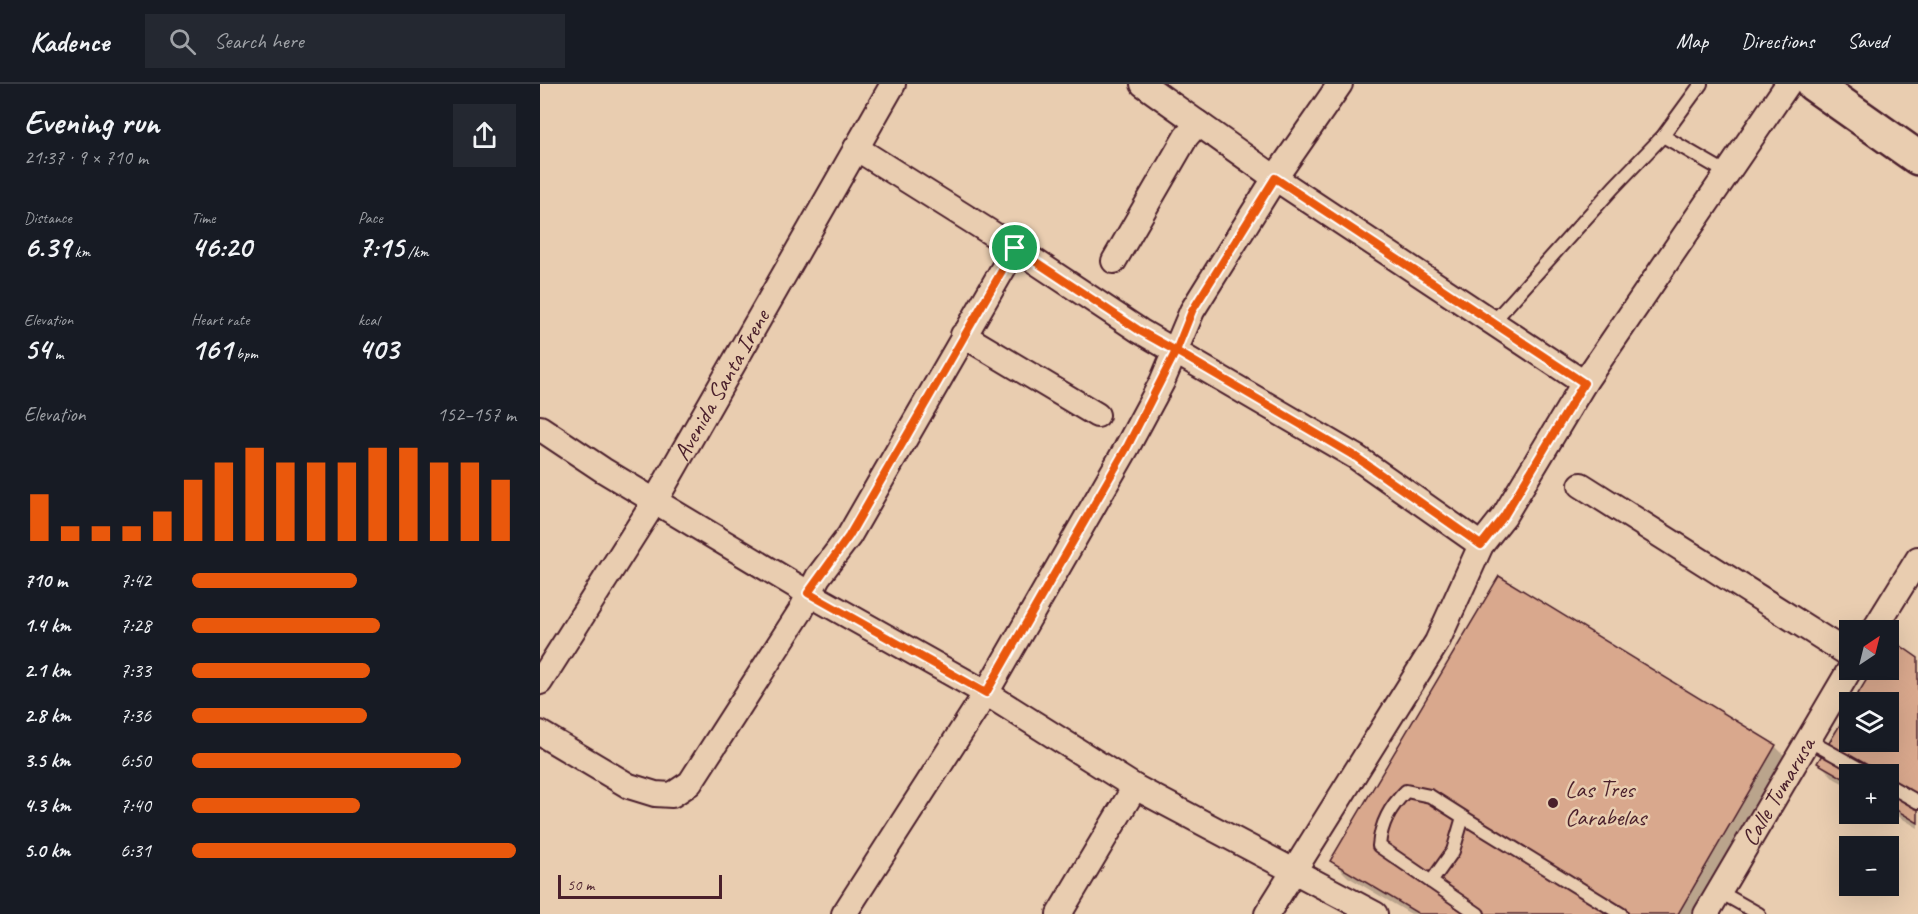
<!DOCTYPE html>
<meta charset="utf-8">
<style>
:root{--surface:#171b24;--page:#242831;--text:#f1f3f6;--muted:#9ea1a6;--line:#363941;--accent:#ea580c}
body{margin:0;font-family:Caveat,sans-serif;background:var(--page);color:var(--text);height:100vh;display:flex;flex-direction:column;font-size:22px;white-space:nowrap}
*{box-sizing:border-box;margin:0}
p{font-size:20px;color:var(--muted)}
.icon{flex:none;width:33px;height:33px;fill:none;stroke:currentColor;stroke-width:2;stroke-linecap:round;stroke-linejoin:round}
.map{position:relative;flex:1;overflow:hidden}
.side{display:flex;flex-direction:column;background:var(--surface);width:540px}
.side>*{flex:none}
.needle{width:39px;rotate:35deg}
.tools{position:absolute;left:1299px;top:536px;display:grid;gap:12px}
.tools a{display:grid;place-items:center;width:60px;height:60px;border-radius:0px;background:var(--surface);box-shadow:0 6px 24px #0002;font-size:30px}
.scale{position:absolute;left:18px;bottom:15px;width:164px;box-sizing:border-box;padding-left:6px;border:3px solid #4a1f2b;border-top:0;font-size:16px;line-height:21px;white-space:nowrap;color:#4a1f2b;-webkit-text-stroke:4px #e9cdb0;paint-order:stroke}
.pin{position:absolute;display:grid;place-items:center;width:51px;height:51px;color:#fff;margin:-26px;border:3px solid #fff;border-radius:50%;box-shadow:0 2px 6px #0007}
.round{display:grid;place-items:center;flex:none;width:63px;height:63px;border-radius:0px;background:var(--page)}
.headline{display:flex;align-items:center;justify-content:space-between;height:102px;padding:0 24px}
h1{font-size:33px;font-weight:800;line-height:45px}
.stats{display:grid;grid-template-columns:repeat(3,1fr);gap:9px;height:102px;padding:6px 24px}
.stats div{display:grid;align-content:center}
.stats b{font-size:30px;font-weight:800}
.stats small{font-size:16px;font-weight:400}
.stats p{font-size:16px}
.chart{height:168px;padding:12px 24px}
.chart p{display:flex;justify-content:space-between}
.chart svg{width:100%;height:108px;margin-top:6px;stroke:var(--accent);stroke-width:6}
ul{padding:0 24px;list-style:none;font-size:20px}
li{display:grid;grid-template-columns:96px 72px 1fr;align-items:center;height:45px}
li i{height:15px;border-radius:8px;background:var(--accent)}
header{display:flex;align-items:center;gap:36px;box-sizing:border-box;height:84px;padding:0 30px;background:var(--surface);border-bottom:2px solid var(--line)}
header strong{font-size:28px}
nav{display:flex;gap:33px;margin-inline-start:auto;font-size:21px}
.search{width:420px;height:54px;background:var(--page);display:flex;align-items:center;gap:15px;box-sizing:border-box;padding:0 21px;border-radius:0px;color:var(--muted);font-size:22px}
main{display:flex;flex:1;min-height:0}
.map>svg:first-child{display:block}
.shadow{fill:#0003}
.building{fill:#d9a88d;stroke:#4a1f2b;stroke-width:1.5}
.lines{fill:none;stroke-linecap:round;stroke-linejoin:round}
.lane-casing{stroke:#4a1f2b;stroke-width:16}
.street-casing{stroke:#4a1f2b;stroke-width:28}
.secondary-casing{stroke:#4a1f2b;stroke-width:38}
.lane{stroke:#e9cdb0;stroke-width:12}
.street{stroke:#e9cdb0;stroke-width:24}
.secondary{stroke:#e9cdb0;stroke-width:33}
.route-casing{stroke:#fff;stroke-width:12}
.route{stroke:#ea580c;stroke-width:8}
.poi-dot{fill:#4a1f2b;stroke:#e9cdb0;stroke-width:2}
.labels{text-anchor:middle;stroke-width:5;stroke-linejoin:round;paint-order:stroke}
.street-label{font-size:24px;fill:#4a1f2b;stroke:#e9cdb0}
.poi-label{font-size:24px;fill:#4a1f2b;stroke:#e9cdb0;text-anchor:start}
</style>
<header>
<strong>Kadence</strong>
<div class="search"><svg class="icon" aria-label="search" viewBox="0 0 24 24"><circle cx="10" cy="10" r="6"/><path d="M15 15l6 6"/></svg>Search here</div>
<nav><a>Map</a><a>Directions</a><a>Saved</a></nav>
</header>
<main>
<section class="side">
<div class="headline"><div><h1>Evening run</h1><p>21:37 · 9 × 710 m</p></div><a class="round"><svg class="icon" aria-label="share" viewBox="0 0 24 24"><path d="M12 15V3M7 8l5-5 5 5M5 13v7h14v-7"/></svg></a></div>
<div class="stats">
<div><p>Distance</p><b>6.39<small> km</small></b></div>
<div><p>Time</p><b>46:20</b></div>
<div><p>Pace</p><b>7:15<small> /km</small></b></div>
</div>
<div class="stats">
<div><p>Elevation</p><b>54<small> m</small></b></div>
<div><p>Heart rate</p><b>161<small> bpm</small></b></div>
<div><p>kcal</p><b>403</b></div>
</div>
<div class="chart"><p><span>Elevation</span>152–157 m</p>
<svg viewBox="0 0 160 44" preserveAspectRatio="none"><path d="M5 44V25M15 44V38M25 44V38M35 44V38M45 44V32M55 44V19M65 44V12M75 44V6M85 44V12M95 44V12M105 44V12M115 44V6M125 44V6M135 44V12M145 44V12M155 44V19"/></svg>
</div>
<ul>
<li><b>710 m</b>7:42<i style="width:51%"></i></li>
<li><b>1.4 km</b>7:28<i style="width:58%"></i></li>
<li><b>2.1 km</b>7:33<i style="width:55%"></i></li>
<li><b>2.8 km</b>7:36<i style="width:54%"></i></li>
<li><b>3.5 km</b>6:50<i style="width:83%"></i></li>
<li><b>4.3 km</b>7:40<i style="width:52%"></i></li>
<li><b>5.0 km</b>6:31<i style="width:100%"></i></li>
</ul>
</section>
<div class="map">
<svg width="1378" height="830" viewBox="0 0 1378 830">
<rect width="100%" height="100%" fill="#e9cdb0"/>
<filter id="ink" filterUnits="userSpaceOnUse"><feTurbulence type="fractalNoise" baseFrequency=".0167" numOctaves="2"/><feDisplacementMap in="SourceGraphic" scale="12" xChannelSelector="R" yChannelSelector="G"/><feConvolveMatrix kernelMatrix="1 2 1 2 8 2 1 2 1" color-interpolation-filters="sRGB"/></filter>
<g filter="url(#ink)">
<!-- shadow -->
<path class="shadow" d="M 1351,558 L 1378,576 L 1378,744 L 1348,726 L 1348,690 L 1310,690 L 1310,703 L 1295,695 L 1279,679 L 1310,657 L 1348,657 L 1348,618 L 1315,618 L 1335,585 L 1348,585 L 1348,562 Z
M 1235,662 L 1251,678 L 1163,830 L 871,830 L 808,793 L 792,777 Z"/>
<!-- building -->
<path class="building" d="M 959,492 L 1236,661 L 1138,830 L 879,830 L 790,777 Z
M 1351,555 L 1378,574 L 1378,739 L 1348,721 L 1348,690 L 1310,690 L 1310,698 L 1277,679 L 1310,624 L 1310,657 L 1348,657 L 1348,618 L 1313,618 L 1333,585 L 1348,585 Z"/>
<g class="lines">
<!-- lane casing -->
<g class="lane-casing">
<path id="lane" d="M 1123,52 L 1161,0
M 953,238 L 1074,103 L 1123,52 L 1187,89
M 1268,656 L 1329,690
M 1348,701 L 1378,718
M 923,733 L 1081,830
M 891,798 L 913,767 L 923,733 L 890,712 L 866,707 C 850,723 841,739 839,762 L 938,830
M 1180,808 L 1219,830"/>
</g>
<!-- street casing -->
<g class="street-casing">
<g id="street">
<path d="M 603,0 L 735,94 L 1044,299"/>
<path d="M 316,64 L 475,164 L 600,247 L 816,373 L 941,461"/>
<path d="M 574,177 L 646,53 L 658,39"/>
<path d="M 423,251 L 557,331"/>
<path d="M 0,344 L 63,386 L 268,509 L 446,609 L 595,703 L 835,830"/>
<path d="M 1041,401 L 1310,571"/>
<path d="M 1334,546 L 1378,475"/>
<path id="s1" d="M 0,598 L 115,417 L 353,0"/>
<path d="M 0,649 L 89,702 L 115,710 L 132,711 L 150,699 L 260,528 L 278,493 L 309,452 L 475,164"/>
<path d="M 304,830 L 446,609 L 586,365 L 622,298 L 652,227 L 735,94 L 800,0"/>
<path d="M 519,830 L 595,703"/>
<path d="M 727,830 L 897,558 L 941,461 L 964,432 L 1044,299 L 1248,0"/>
<path id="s2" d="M 1166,830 L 1310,585"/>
</g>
</g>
<!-- secondary casing -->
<g class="secondary-casing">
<path id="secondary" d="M 1273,0 L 1378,74"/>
</g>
<!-- lane -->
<use href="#lane" class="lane"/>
<!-- street -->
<use href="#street" class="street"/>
<!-- secondary -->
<use href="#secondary" class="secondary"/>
</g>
</g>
<g class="lines" filter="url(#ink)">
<!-- route casing -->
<g class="route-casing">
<path id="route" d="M 475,164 L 309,452 L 268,509 L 446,609 L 586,365 L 636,267 L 816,373 L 941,461 L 964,432 L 1044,299 L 735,94 L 652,227 L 636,267 L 600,247 L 475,164"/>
</g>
<!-- route -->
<use href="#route" class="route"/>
</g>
<!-- markers -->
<circle class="poi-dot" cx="1013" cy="719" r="6"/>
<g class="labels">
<!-- street labels -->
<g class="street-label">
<text dy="8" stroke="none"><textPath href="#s1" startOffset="348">Avenida Santa Irene</textPath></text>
<text dy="8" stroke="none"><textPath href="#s2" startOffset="142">Calle Tumarusa</textPath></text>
</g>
<!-- poi labels -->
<g class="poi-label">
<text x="1025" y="713">Las Tres<tspan x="1025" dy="28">Carabelas</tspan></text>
</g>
</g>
</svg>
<div class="tools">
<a><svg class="needle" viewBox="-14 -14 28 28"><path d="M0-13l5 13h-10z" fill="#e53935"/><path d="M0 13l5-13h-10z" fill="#9ea1a6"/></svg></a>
<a><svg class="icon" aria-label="layers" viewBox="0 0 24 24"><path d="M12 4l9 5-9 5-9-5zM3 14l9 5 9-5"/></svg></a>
<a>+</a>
<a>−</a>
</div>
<div class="scale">50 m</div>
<div class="pin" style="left:475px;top:164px;background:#1e9e55"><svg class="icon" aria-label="arrive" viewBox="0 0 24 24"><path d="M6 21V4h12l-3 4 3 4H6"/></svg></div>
</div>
</main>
